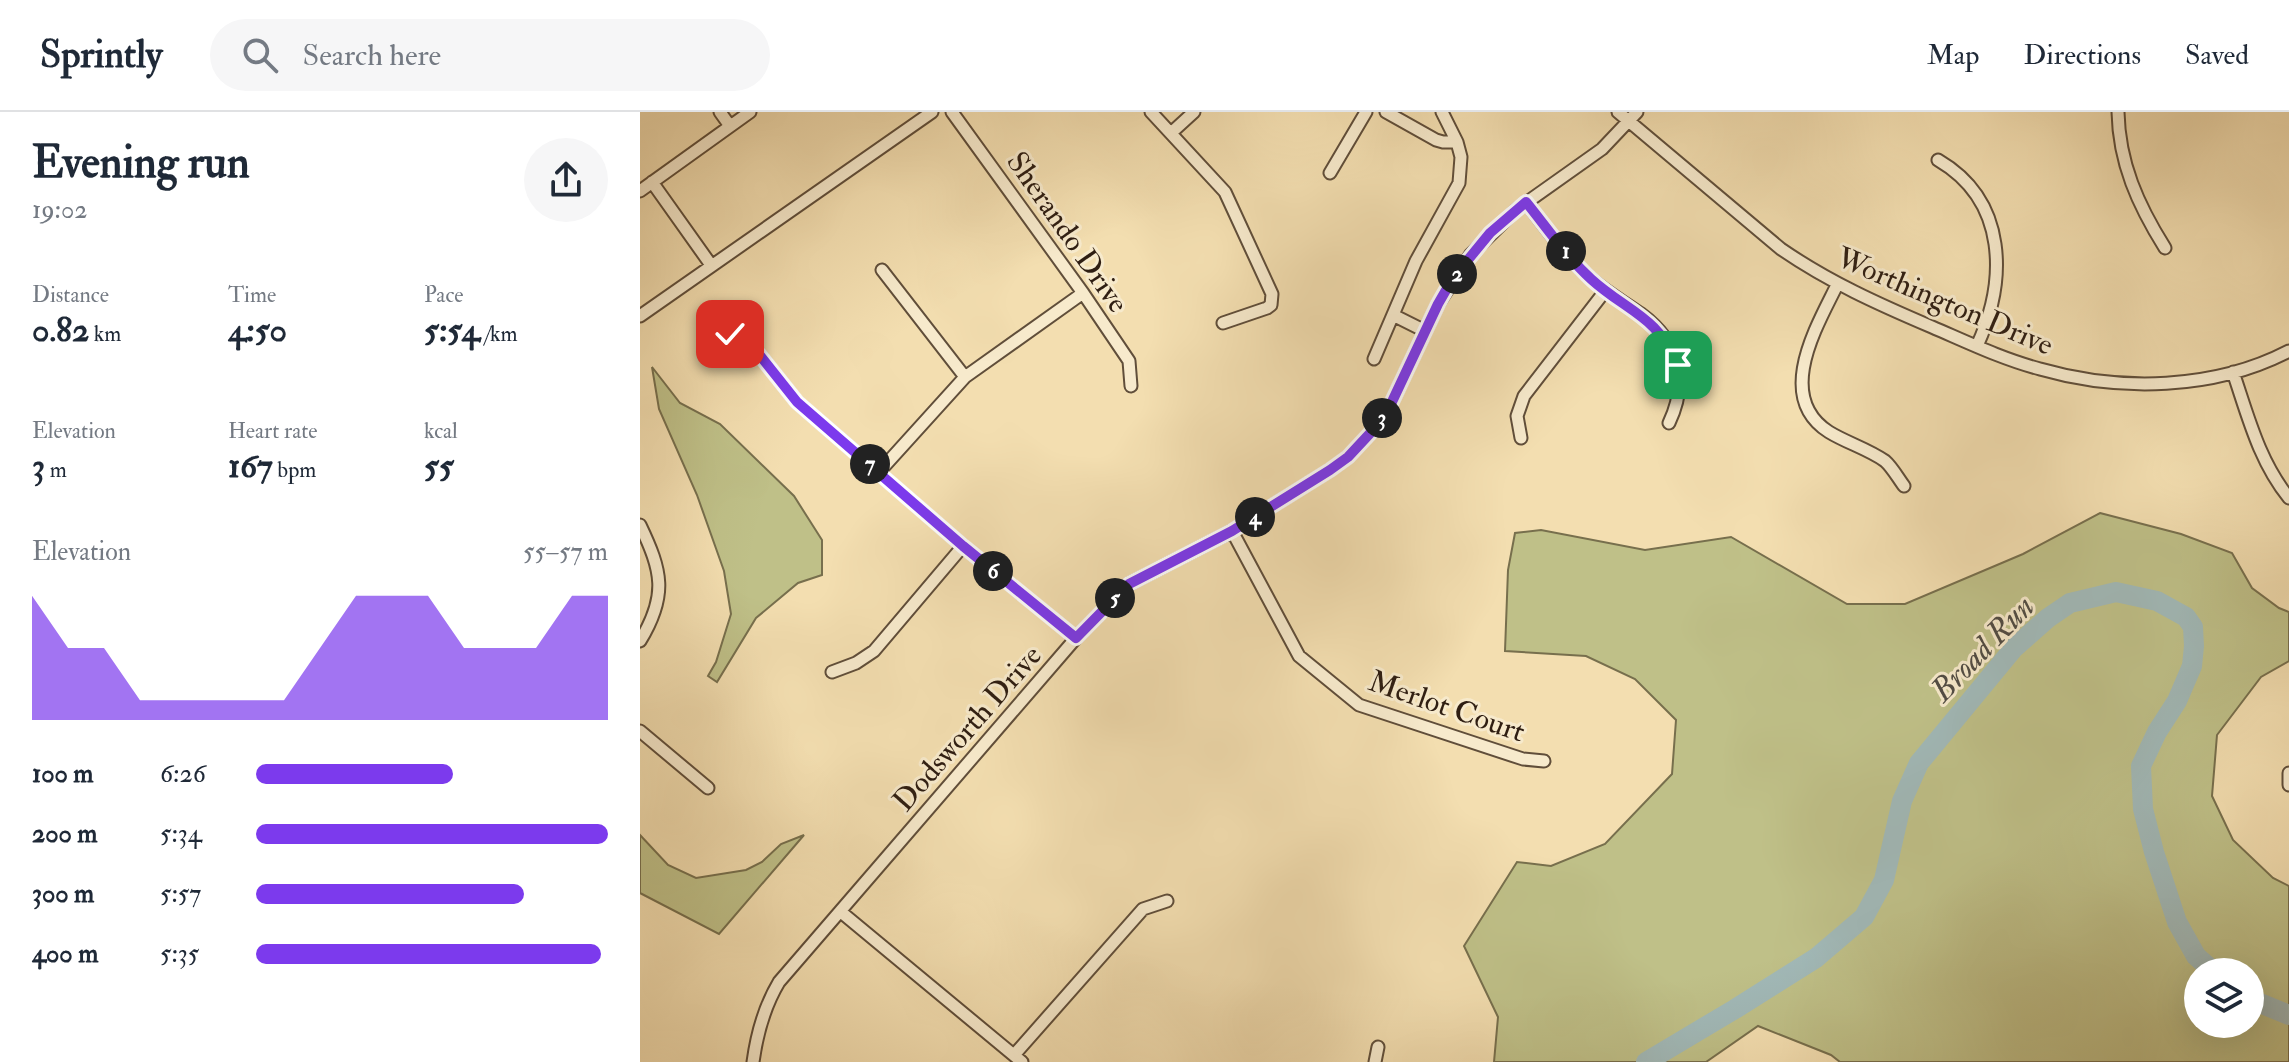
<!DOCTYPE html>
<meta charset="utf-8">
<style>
:root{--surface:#fff;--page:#f6f6f7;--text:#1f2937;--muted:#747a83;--line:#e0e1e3;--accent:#7c3aed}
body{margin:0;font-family:"IM FELL Double Pica",serif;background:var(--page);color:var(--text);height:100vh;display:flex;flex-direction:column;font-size:30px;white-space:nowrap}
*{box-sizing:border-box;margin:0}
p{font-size:26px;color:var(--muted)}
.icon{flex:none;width:44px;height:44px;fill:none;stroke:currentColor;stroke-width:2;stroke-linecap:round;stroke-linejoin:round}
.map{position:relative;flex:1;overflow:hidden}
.drawer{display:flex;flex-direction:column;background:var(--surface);width:640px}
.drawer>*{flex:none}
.tools{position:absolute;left:1544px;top:846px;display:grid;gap:16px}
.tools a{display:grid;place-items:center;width:80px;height:80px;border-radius:50%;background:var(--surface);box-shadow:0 8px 32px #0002;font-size:40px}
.pin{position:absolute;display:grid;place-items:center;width:68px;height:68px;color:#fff;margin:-34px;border-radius:16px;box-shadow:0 4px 12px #0006}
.km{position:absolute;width:40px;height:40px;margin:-20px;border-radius:50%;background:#222;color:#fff;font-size:22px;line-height:40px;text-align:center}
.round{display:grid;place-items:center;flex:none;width:84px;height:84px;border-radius:42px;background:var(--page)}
.overview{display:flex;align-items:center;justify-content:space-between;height:136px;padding:0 32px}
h1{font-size:44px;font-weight:700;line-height:60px}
.metrics{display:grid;grid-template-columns:repeat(3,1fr);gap:12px;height:136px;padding:8px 32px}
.metrics div{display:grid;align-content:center}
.metrics b{font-size:34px;font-weight:700}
.metrics small{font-size:22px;font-weight:400}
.metrics p{font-size:22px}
.chart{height:224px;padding:16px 32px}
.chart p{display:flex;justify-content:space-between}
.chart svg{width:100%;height:144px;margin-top:8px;fill:var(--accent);opacity:.7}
ul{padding:0 32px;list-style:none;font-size:26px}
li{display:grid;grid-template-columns:128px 96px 1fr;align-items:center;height:60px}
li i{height:20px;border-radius:10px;background:var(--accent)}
header{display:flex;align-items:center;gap:48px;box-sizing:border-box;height:112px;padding:0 40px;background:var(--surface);border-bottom:2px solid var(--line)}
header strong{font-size:38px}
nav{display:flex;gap:44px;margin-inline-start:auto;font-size:28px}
.search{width:560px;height:72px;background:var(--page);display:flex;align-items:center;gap:20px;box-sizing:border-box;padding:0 28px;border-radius:44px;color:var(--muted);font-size:30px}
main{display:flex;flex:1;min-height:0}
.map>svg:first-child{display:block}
.green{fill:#bfc088;stroke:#776f4d;stroke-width:2;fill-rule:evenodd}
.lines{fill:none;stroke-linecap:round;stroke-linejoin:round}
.river{stroke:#a1b9b8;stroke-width:20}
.minor-casing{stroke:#604e3a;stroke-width:15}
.minor{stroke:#f7eacc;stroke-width:11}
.route-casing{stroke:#fff;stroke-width:16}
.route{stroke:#7c3aed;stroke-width:10}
.labels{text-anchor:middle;stroke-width:6;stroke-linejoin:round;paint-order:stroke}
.street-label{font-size:30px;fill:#2f1e12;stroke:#f7eacc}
.water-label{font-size:32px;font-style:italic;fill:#514c44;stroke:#f7eacc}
</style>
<header>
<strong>Sprintly</strong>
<div class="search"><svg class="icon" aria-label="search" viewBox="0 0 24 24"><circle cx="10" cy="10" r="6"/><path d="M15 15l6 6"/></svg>Search here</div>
<nav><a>Map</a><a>Directions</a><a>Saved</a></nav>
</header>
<main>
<section class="drawer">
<div class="overview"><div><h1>Evening run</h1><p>19:02</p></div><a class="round"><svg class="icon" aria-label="share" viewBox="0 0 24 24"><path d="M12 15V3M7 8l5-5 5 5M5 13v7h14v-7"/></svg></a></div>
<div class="metrics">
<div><p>Distance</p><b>0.82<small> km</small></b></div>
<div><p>Time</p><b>4:50</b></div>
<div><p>Pace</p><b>5:54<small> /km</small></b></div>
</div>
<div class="metrics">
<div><p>Elevation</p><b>3<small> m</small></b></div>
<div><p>Heart rate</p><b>167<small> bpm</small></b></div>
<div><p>kcal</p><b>55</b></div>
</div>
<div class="chart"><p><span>Elevation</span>55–57 m</p>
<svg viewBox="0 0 160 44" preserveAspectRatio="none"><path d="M0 44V6L10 22L20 22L30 38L40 38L50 38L60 38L70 38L80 22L90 6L100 6L110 6L120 22L130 22L140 22L150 6L160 6V44z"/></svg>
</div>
<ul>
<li><b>100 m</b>6:26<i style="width:56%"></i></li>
<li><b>200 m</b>5:34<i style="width:100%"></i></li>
<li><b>300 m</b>5:57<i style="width:76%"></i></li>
<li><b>400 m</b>5:35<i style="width:98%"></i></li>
</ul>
</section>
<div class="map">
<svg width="1649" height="950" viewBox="0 0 1649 950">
<rect width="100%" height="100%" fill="#f3deb0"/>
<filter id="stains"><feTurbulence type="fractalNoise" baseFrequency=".0025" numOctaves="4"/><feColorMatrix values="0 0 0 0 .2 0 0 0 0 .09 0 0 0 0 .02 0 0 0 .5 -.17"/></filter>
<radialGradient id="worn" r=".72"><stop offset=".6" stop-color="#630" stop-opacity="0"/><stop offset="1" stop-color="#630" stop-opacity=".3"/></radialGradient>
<!-- green -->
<path class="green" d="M 12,255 L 40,291 L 80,312 L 154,384 L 182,428 L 182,463 L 158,471 L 116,506 L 77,570 L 68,564 L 76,550 L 91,502 L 84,459 L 57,383 L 19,297 Z
M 1460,401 L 1541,422 L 1592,441 L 1612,476 L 1639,496 L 1649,500 L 1649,549 L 1621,565 L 1577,623 L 1572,684 L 1593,728 L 1633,766 L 1649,774 L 1649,950 L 1200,950 L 1191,943 L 1118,914 L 1066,950 L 854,950 L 858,905 L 824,834 L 877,750 L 911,754 L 965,732 L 1032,662 L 1036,608 L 995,567 L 946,544 L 865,539 L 868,458 L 875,421 L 901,418 L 1005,438 L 1091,425 L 1207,492 L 1265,492 L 1383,442 ZM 1558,860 L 1610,860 L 1610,912 L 1558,912 Z
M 0,723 L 28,753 L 56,766 L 106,758 L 122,750 L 141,732 L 164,723 L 79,822 L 0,781 Z"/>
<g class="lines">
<!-- river -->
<path class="river" d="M 1610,887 L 1649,903
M 1006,950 L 1095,897 L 1176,846 L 1224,805 L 1244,768 L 1262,689 L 1279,651 L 1374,536 L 1408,506 L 1430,491 L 1476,480 L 1517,489 L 1546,505 L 1553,515 L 1554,534 L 1552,554 L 1537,589 L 1517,620 L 1501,654 L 1503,697 L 1514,740 L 1537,810 L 1556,844 L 1574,860"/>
<!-- minor casing -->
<g class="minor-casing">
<path id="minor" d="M 80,0 L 90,14
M 312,0 L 443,181 L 489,249 L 491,274
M 511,0 L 585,80 L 632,182 L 631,193 L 627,196 L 583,211
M 746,0 L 796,28 L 803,30 L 817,30
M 978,0 L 1141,137 C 1189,170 1238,192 1292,215 C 1327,230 1362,247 1400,257 C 1480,280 1574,278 1649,239
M 1478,0 C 1479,51 1498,93 1525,136
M 531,21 L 554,0
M 1298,48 C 1368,89 1367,169 1337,234
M 690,61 L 726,0
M 12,70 L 71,153
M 0,79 L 110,0
M 886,90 C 906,116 926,144 950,166 C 966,180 984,190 1001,202 C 1039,230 1049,269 1029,311
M 242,158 L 325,265
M 1197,173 C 1177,214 1134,285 1189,320 C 1207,331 1228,337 1245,349 C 1252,355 1258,366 1264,374
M 753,203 L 785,219
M 0,204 L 292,0
M 90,222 L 114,236 L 157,290 L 323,434 L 436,526
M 734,247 L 776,149 L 819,71 L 821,45 L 817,30 L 802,0
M 1593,260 C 1608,304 1619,349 1649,386
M 881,326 L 877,304 L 884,284 L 965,179
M 239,360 L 325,265 L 443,181
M 0,413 C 22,459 28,483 0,529
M 592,419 L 659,544 L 719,593 L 883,647 L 904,649
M 192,560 L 216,551 L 234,539 L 323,434
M 0,619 L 68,676
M 1649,661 L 1649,673
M 201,800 L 382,950
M 374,943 L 503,797 L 527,789
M 113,950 C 117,921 124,895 139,870 L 436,526 L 489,472 L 592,419 L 690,358 L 708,345 L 735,316 L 750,294 L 798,192 L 831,142 L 876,98 L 962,37 L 997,0
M 735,950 L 738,935"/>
</g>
<!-- minor -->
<use href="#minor" class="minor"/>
</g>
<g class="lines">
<!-- route casing -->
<g class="route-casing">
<path id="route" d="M 90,222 L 114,236 L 157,290 L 323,434 L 436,526 L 489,472 L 592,419 L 690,358 L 708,345 L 735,316 L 750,294 L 798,192 L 813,166 L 850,121 L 886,90 C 907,116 926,144 951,167 C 986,199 1018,204 1038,253"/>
</g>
<!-- route -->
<use href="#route" class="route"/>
</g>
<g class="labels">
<!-- street labels -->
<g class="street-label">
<text transform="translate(428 120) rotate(55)" y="10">Sherando Drive</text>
<text transform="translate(1305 189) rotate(23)" y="10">Worthington Drive</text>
<text transform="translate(807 594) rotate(19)" y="10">Merlot Court</text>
<text transform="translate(327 616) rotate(-49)" y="10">Dodsworth Drive</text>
</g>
<!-- water labels -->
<g class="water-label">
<text transform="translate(1342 536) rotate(-46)" y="11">Broad Run</text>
</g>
</g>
<rect width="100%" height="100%" filter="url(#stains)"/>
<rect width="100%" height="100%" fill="url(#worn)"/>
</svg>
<div class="tools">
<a><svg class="icon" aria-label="layers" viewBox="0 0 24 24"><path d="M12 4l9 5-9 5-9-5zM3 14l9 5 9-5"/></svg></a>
</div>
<div class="pin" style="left:1038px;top:253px;background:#1e9e55"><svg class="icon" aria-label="arrive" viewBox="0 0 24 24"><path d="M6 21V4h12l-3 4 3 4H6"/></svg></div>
<div class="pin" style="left:90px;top:222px;background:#d93025"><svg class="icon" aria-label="check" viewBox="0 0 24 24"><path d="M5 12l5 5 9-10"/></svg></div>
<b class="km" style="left:926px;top:139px">1</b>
<b class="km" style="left:817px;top:162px">2</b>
<b class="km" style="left:742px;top:306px">3</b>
<b class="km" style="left:615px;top:405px">4</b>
<b class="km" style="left:475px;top:486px">5</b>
<b class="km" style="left:353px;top:459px">6</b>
<b class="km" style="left:230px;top:352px">7</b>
</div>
</main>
